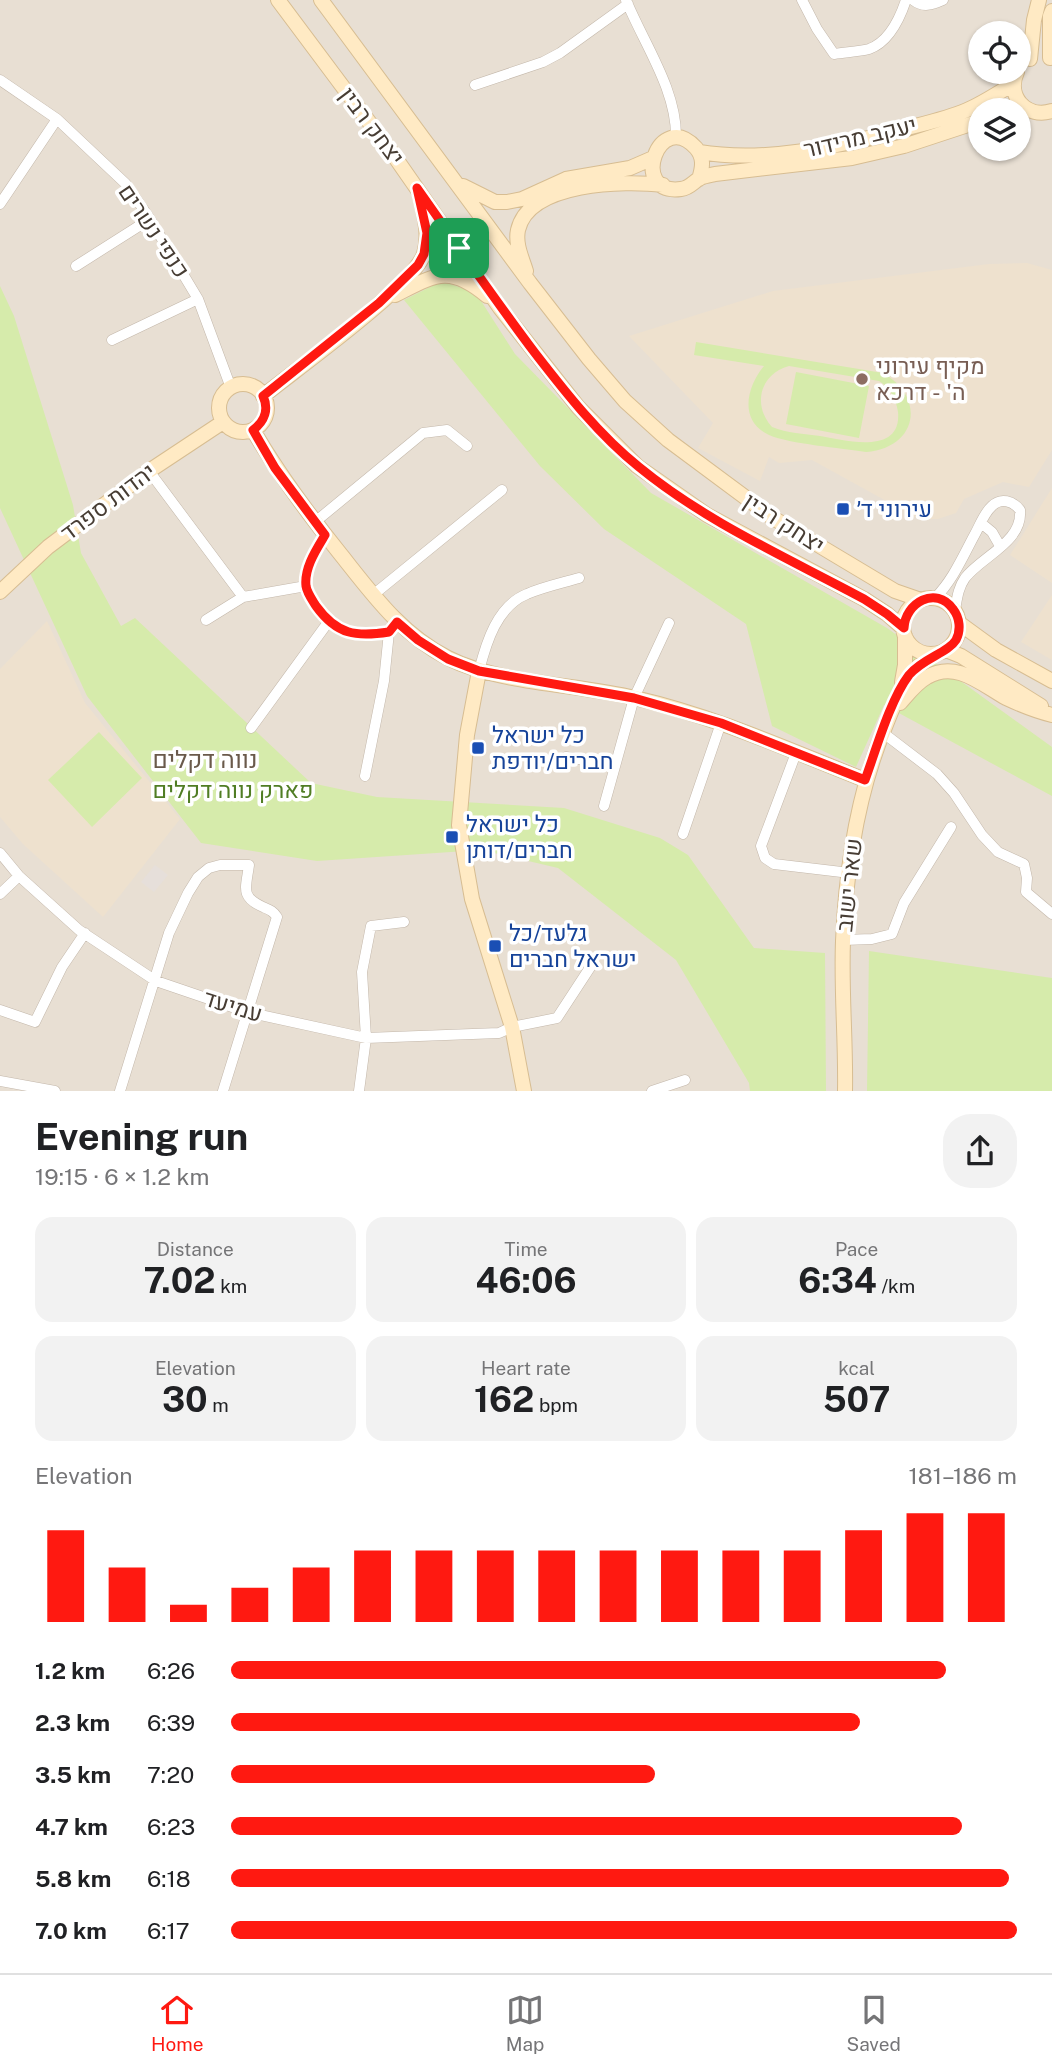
<!DOCTYPE html>
<meta charset="utf-8">
<style>
:root{--surface:#fff;--page:#f2f2f2;--text:#202124;--muted:#757577;--line:#e0e0e0;--accent:#ff1911}
body{margin:0;font-family:"Public Sans",Heebo,sans-serif;background:var(--page);color:var(--text);height:100vh;display:flex;flex-direction:column;font-size:26px;white-space:nowrap}
*{box-sizing:border-box;margin:0}
p{font-size:23px;color:var(--muted)}
.icon{flex:none;width:38px;height:38px;fill:none;stroke:currentColor;stroke-width:2;stroke-linecap:round;stroke-linejoin:round}
.map{position:relative;height:1091px;overflow:hidden}
.details{display:flex;flex-direction:column;background:var(--surface);flex:1}
.details>*{flex:none}
.tools{position:absolute;left:968px;top:21px;display:grid;gap:14px}
.tools a{display:grid;place-items:center;width:63px;height:63px;border-radius:50%;background:var(--surface);box-shadow:0 2px 5px #0004;font-size:35px}
.pin{position:absolute;display:grid;place-items:center;width:60px;height:60px;color:#fff;margin:-30px;border-radius:14px;box-shadow:0 4px 10px #0006}
.round{display:grid;place-items:center;flex:none;width:74px;height:74px;border-radius:28px;background:var(--page)}
.overview{display:flex;align-items:center;justify-content:space-between;height:119px;padding:0 35px}
h1{font-size:38px;font-weight:700;line-height:52px}
.stats{display:grid;grid-template-columns:repeat(3,1fr);gap:10px;height:119px;padding:7px 35px}
.stats div{display:grid;align-content:center;border-radius:18px;background:var(--page);text-align:center}
.stats b{font-size:35px;font-weight:700}
.stats small{font-size:19px;font-weight:400}
.stats p{font-size:19px}
.chart{height:196px;padding:14px 35px}
.chart p{display:flex;justify-content:space-between}
.chart svg{width:100%;height:126px;margin-top:7px;stroke:var(--accent);stroke-width:6}
ul{padding:0 35px;list-style:none;font-size:23px}
li{display:grid;grid-template-columns:112px 84px 1fr;align-items:center;height:52px}
li i{height:18px;border-radius:9px;background:var(--accent)}
.dock{display:flex;justify-content:space-around;align-items:center;height:98px;border-top:2px solid var(--line);background:var(--surface);font-size:19px;color:var(--muted)}
.dock a{display:grid;justify-items:center;gap:4px}
.dock .current{color:var(--accent)}
.map>svg:first-child{display:block}
.residential{fill:#e8dfd3;fill-rule:evenodd}
.industrial{fill:#e6dfda}
.education{fill:#eee1ce}
.green{fill:#d6ebab;fill-rule:evenodd}
.lines{fill:none;stroke-linecap:round;stroke-linejoin:round}
.street-casing{stroke:#c3b7aa;stroke-width:11}
.secondary-casing{stroke:#d7bd92;stroke-width:16}
.street{stroke:#fff;stroke-width:10}
.secondary{stroke:#ffeac4;stroke-width:14}
.route-casing{stroke:#fff;stroke-width:14}
.route{stroke:#ff1911;stroke-width:9}
.education-dot{fill:#8d6e63;stroke:#fff;stroke-width:2.5}
.transit-dot{fill:#1a4fb4;stroke:#fff;stroke-width:2.5}
.labels{text-anchor:middle;stroke-width:7;stroke-linejoin:round;paint-order:stroke}
.street-label{font-size:23px;fill:#473d34;stroke:#fff}
.education-label{font-size:23px;fill:#785e54;stroke:#fff;text-anchor:start}
.transit-label{font-size:23px;fill:#164399;stroke:#fff;text-anchor:start}
.park-label{font-size:23px;fill:#507d24;stroke:#fff}
.neighbourhood-label{font-size:24px;fill:#6a5a4b;stroke:#fff}
</style>
<div class="map">
<svg width="1052" height="1091" viewBox="0 0 1052 1091">
<rect width="100%" height="100%" fill="#f4eee5"/>
<!-- residential -->
<path class="residential" d="M 0,0 L 1052,0 L 1052,1091 L 0,1091 ZM 980,33 L 1018,33 L 1018,72 L 980,72 ZM 980,110 L 1018,110 L 1018,149 L 980,149 Z"/>
<!-- industrial -->
<path class="industrial" d="M 155,865 L 168,875 L 154,892 L 141,882 Z"/>
<!-- education -->
<path class="education" d="M 1027,263 L 1052,270 L 1052,450 L 1029,487 L 1003,482 L 964,499 L 956,513 L 938,519 L 919,519 L 812,460 L 779,463 L 769,457 L 760,481 L 698,448 L 713,423 L 629,336 L 773,291 L 989,264 Z
M 1052,488 L 1052,583 L 1010,555 Z
M 1052,595 L 1052,660 L 1021,642 Z
M 47,621 L 85,703 L 180,819 L 103,917 L 23,844 L 0,817 L 0,669 Z"/>
<!-- green -->
<path class="green" d="M 442,281 L 476,293 L 515,354 L 651,493 L 887,628 L 1052,747 L 1052,796 L 884,705 L 856,767 L 772,726 L 746,624 L 604,529 L 540,466 L 404,300 Z
M 0,286 L 14,316 L 73,505 L 81,553 L 121,626 L 135,618 L 311,783 L 377,797 L 564,808 L 660,838 L 688,855 L 754,948 L 825,953 L 826,1091 L 750,1091 L 749,1083 L 676,960 L 558,868 L 481,850 L 317,861 L 201,843 L 87,696 L 0,508 Z
M 696,342 L 883,373 C 926,397 918,448 866,452 C 841,448 790,444 769,435 C 738,421 747,386 764,366 L 694,355 ZM 789,366 L 879,381 C 890,388 896,398 898,412 C 902,456 844,440 820,436 C 804,434 787,433 772,427 C 752,405 760,374 789,366 Z
M 796,372 L 869,386 L 859,438 L 786,424 Z
M 99,732 L 142,778 L 92,827 L 48,780 Z
M 869,951 L 1052,978 L 1052,1091 L 867,1091 Z"/>
<g class="lines">
<!-- street casing -->
<g class="street-casing">
<path id="street" d="M 626,0 C 644,44 677,90 676,138
M 802,0 L 817,29 L 834,54 C 845,52 858,52 869,49 C 889,42 900,18 906,0
M 913,0 C 923,8 932,5 943,0
M 0,80 L 57,119 L 126,184 L 150,219 L 198,299 L 231,388
M 475,85 L 543,62 L 560,53 L 628,4
M 0,204 L 57,119
M 76,266 L 150,219
M 112,340 L 198,299
M 149,471 L 243,597
M 315,522 L 423,433 L 447,430 L 467,446
M 981,523 L 992,532 L 1000,546
M 325,535 C 316,550 304,568 306,586 C 307,593 313,601 317,606 C 337,635 356,637 389,632 L 397,622
M 373,595 L 502,490
M 935,598 C 953,580 963,556 975,534 C 980,525 984,513 992,506 C 1001,497 1013,501 1020,510 C 1023,542 982,556 965,578 C 958,588 957,599 955,610
M 206,620 L 243,597 L 306,586
M 479,671 C 486,643 497,606 527,594 C 543,587 562,583 579,578
M 251,728 L 329,621
M 882,732 L 937,774 L 954,793 L 982,835 L 998,852 L 1024,864 L 1027,878 L 1026,892 L 1052,914
M 796,753 L 761,846 L 765,858 L 774,864 L 850,873
M 566,757 L 615,765
M 365,776 L 384,681 L 389,632
M 604,806 L 634,698 L 669,623
M 683,834 L 721,723
M 0,853 L 19,876 L 79,930 L 156,981 L 247,1012 L 366,1038 L 499,1033 L 512,1027 L 557,1018 L 591,966
M 0,894 L 19,876
M 843,940 L 872,939 L 892,934 L 904,903 L 951,827
M 0,1010 L 35,1022 L 62,967 L 85,933
M 0,1081 L 55,1091
M 120,1091 L 169,933 L 188,893 L 198,877 L 209,868 L 220,865 L 249,865 C 246,888 240,897 263,907 C 270,910 273,911 277,917 L 223,1091
M 359,1091 L 366,1038 L 362,972 L 371,926 L 404,922
M 652,1091 L 685,1080"/>
</g>
<!-- secondary casing -->
<g class="secondary-casing">
<path id="secondary" d="M 278,0 L 390,150 L 500,308 L 578,407 L 637,466 L 707,515 L 864,599 L 887,614 L 903,628
M 321,0 L 530,283 L 589,359 L 625,401 L 668,440 L 773,518 L 895,591 L 921,600
M 1050,58 L 1050,16 L 1052,11
M 1030,59 L 1034,20 L 1039,0
M 1017,72 C 1006,96 1026,119 1052,111
M 699,152 C 766,163 835,147 900,130 C 922,124 946,119 967,110 C 983,103 998,93 1013,84
M 699,179 C 703,167 704,157 696,148 C 659,107 628,196 681,189 C 690,188 693,182 700,178 C 704,176 711,175 715,174 L 852,158 L 904,146 L 980,121
M 463,186 L 495,202 L 507,202 L 522,199 L 566,179 L 630,168 L 653,158
M 526,271 C 522,258 515,244 518,230 C 529,182 625,180 663,185
M 395,295 C 435,275 449,264 487,296
M219 408a24 24 0 1 1 48 0a24 24 0 1 1-48 0Z
M 263,396 C 294,371 414,285 424,254 C 430,235 424,215 420,196
M 253,430 C 279,475 309,515 342,556 C 373,595 402,635 448,658 C 499,684 577,684 635,698 C 714,716 789,750 865,780
M 0,592 L 48,547 L 149,471 L 223,422
M903 626a28 28 0 1 1 56 0a28 28 0 1 1-56 0Z
M 959,623 L 996,650 L 1052,681
M 946,650 L 961,656 L 1041,706
M 479,671 L 467,735 L 459,825 L 472,899 L 512,1027 L 524,1091
M 902,682 L 905,665 L 905,636
M 900,703 C 908,694 916,683 927,677 C 956,660 981,684 1006,698 C 1021,705 1036,711 1052,715
M 845,1091 C 846,1041 841,991 843,941 C 846,868 857,795 885,727 C 897,697 906,670 935,654"/>
</g>
<!-- street -->
<use href="#street" class="street"/>
<!-- secondary -->
<use href="#secondary" class="secondary"/>
</g>
<g class="lines">
<!-- route casing -->
<g class="route-casing">
<path id="route" d="M 417,188 C 456,243 494,299 535,353 C 566,393 599,435 639,467 C 706,522 788,558 864,599 L 887,614 L 904,628 C 905,603 936,585 953,609 C 960,618 961,630 956,640 C 948,653 923,658 909,675 C 890,700 876,750 865,780 L 721,723 L 634,698 L 479,671 L 448,659 L 418,640 L 397,622 L 389,632 C 356,637 337,635 316,606 C 313,601 307,593 306,586 C 304,568 316,550 325,535 L 275,468 L 253,430 C 265,421 269,409 263,396 L 379,303 L 418,265 L 424,254 L 427,233 Z"/>
</g>
<!-- route -->
<use href="#route" class="route"/>
</g>
<!-- markers -->
<circle class="education-dot" cx="862" cy="379" r="7"/>
<g class="transit-dot">
<rect x="836" y="502" width="14" height="14" rx="3.5"/>
<rect x="471" y="741" width="14" height="14" rx="3.5"/>
<rect x="445" y="830" width="14" height="14" rx="3.5"/>
<rect x="488" y="939" width="14" height="14" rx="3.5"/>
</g>
<g class="labels">
<!-- street labels -->
<g class="street-label">
<text transform="translate(372 126) rotate(53)" y="8">יצחק רבין</text>
<text transform="translate(860 137) rotate(-13)" y="8">יעקב מרידור</text>
<text transform="translate(154 231) rotate(56)" y="8">כנפי נשרים</text>
<text transform="translate(108 502) rotate(-37)" y="8">יהדות ספרד</text>
<text transform="translate(784 523) rotate(33)" y="8">יצחק רבין</text>
<text transform="translate(849 885) rotate(-84)" y="8">שאר ישוב</text>
<text transform="translate(233 1006) rotate(17)" y="8">עמיעד</text>
</g>
<!-- education labels -->
<g class="education-label">
<text x="876" y="374">מקיף עירוני<tspan x="876" dy="26">ה' - דרכא</tspan></text>
</g>
<!-- transit labels -->
<g class="transit-label">
<text x="857" y="517">עירוני ד׳</text>
<text x="492" y="743">כל ישראל<tspan x="492" dy="26">חברים/יודפת</tspan></text>
<text x="466" y="832">כל ישראל<tspan x="466" dy="26">חברים/דותן</tspan></text>
<text x="509" y="941">גלעד/כל<tspan x="509" dy="26">ישראל חברים</tspan></text>
</g>
<!-- park labels -->
<g class="park-label">
<text x="233" y="798">פארק נווה דקלים</text>
</g>
<!-- neighbourhood labels -->
<g class="neighbourhood-label">
<text x="205" y="768">נווה דקלים</text>
</g>
</g>
</svg>
<div class="tools">
<a><svg class="icon" aria-label="locate" viewBox="0 0 24 24"><circle cx="12" cy="12" r="6"/><path d="M12 2v4M12 18v4M2 12h4M18 12h4"/></svg></a>
<a><svg class="icon" aria-label="layers" viewBox="0 0 24 24"><path d="M12 4l9 5-9 5-9-5zM3 14l9 5 9-5"/></svg></a>
</div>
<div class="pin" style="left:459px;top:248px;background:#1e9e55"><svg class="icon" aria-label="arrive" viewBox="0 0 24 24"><path d="M6 21V4h12l-3 4 3 4H6"/></svg></div>
</div>
<section class="details">
<div class="overview"><div><h1>Evening run</h1><p>19:15 · 6 × 1.2 km</p></div><a class="round"><svg class="icon" aria-label="share" viewBox="0 0 24 24"><path d="M12 15V3M7 8l5-5 5 5M5 13v7h14v-7"/></svg></a></div>
<div class="stats">
<div><p>Distance</p><b>7.02<small> km</small></b></div>
<div><p>Time</p><b>46:06</b></div>
<div><p>Pace</p><b>6:34<small> /km</small></b></div>
</div>
<div class="stats">
<div><p>Elevation</p><b>30<small> m</small></b></div>
<div><p>Heart rate</p><b>162<small> bpm</small></b></div>
<div><p>kcal</p><b>507</b></div>
</div>
<div class="chart"><p><span>Elevation</span>181–186 m</p>
<svg viewBox="0 0 160 44" preserveAspectRatio="none"><path d="M5 44V12M15 44V25M25 44V38M35 44V32M45 44V25M55 44V19M65 44V19M75 44V19M85 44V19M95 44V19M105 44V19M115 44V19M125 44V19M135 44V12M145 44V6M155 44V6"/></svg>
</div>
<ul>
<li><b>1.2 km</b>6:26<i style="width:91%"></i></li>
<li><b>2.3 km</b>6:39<i style="width:80%"></i></li>
<li><b>3.5 km</b>7:20<i style="width:54%"></i></li>
<li><b>4.7 km</b>6:23<i style="width:93%"></i></li>
<li><b>5.8 km</b>6:18<i style="width:99%"></i></li>
<li><b>7.0 km</b>6:17<i style="width:100%"></i></li>
</ul>
</section>
<nav class="dock">
<a class="current"><svg class="icon" aria-label="home" viewBox="0 0 24 24"><path d="M3 11l9-7 9 7M6 9v11h12V9"/></svg>Home</a>
<a><svg class="icon" aria-label="map" viewBox="0 0 24 24"><path d="M3 6l6-2 6 2 6-2v14l-6 2-6-2-6 2zM9 4v14M15 6v14"/></svg>Map</a>
<a><svg class="icon" aria-label="saved" viewBox="0 0 24 24"><path d="M7 4h10v16l-5-4-5 4z"/></svg>Saved</a>
</nav>
